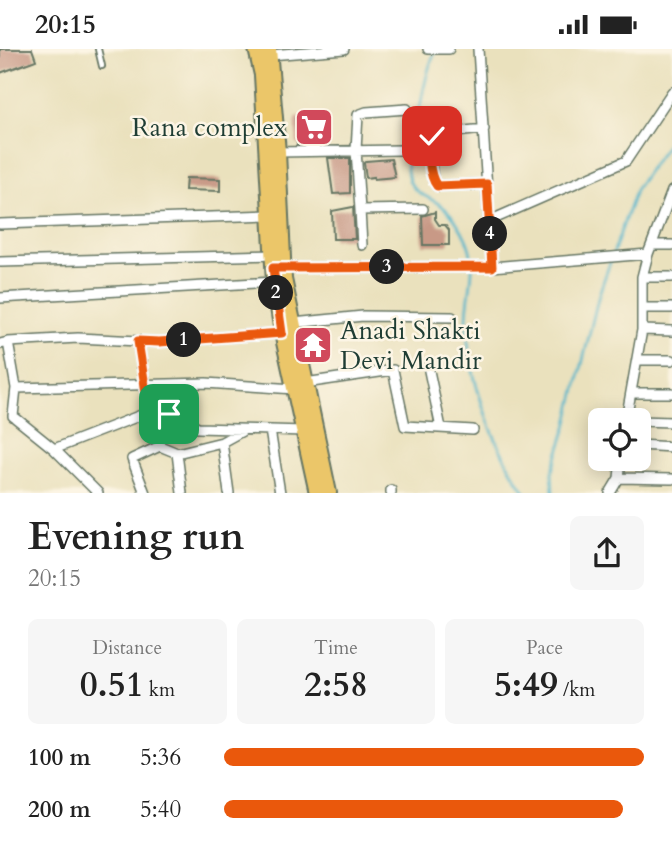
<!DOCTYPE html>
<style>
:root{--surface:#fff;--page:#f6f6f6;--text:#222;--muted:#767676;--accent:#ea580c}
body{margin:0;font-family:Cardo,serif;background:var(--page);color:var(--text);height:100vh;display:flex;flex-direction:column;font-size:26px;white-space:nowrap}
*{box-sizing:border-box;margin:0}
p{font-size:23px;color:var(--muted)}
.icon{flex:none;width:38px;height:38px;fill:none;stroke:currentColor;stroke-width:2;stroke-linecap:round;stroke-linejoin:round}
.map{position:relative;height:444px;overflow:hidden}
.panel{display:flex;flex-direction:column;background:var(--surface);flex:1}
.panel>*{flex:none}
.buttons{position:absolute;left:588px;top:359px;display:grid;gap:14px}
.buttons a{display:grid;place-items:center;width:63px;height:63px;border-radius:10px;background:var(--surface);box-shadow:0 4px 18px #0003;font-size:35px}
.pin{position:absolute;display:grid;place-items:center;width:60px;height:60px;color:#fff;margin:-30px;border-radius:14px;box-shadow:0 4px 10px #0006}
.km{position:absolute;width:35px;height:35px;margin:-18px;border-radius:50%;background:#222;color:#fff;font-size:19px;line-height:35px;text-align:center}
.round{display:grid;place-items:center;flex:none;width:74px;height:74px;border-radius:10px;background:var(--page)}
.summary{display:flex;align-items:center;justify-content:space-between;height:119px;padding:0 28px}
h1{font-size:38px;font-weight:700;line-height:52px}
.metrics{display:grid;grid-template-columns:repeat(3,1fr);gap:10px;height:119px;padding:7px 28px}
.metrics div{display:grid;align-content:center;border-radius:10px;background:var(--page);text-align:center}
.metrics b{font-size:35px;font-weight:700}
.metrics small{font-size:19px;font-weight:400}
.metrics p{font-size:19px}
ul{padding:0 28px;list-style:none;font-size:23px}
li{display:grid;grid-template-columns:112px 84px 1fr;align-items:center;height:52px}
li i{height:18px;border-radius:9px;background:var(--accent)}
.status{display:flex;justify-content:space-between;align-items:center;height:49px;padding:0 35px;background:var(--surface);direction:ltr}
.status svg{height:19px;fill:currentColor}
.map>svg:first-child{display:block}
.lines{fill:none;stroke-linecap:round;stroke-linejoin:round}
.stream{stroke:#4cb4cb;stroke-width:2.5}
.building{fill:#c89986}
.service-casing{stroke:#667664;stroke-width:8}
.minor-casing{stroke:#667664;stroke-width:12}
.primary-casing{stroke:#667664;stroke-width:18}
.service{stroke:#fff;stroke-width:4.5}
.minor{stroke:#fff;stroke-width:9}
.primary{stroke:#ebc669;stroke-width:14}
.route-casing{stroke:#fff;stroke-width:14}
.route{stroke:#ea580c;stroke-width:9}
.labels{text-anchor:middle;stroke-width:5;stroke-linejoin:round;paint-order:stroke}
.poi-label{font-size:26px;fill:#1f3d34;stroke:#fcf5e5;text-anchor:end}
</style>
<div class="status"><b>20:15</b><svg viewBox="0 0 49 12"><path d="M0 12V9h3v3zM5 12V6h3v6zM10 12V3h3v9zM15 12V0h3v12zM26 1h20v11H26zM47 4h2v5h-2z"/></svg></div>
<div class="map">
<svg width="672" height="444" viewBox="0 0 672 444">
<rect width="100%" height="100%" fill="#fcf5e5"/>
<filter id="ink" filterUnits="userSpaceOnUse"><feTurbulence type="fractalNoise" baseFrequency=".0143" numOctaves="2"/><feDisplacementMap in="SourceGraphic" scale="14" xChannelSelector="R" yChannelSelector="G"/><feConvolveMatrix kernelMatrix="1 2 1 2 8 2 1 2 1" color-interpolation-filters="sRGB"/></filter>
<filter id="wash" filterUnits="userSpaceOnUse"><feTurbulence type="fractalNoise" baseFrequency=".00686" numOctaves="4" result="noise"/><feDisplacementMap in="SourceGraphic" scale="28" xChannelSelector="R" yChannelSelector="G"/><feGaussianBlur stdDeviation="1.57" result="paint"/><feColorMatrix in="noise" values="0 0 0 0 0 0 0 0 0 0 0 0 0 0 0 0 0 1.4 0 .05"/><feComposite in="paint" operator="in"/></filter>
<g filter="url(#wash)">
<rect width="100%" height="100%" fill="#eae1bd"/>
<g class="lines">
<!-- stream -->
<path class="stream" d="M 435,3 C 424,26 423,51 416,75 C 410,92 404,108 408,127 C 411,145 429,147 442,157 C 454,166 466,186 470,201 C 476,223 467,247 467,270 C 466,324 494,400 526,444
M 553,444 L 552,424 L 567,378 L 599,245 L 636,139 L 672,88"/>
</g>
<g id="blocks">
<!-- building -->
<path class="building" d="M 0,0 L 32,0 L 36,11 L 0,24 Z
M 316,66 L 318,94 L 297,96 L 295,69 Z
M 328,109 L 350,109 L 350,144 L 333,145 Z
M 391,110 L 395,128 L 374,130 L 374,128 L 366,129 L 364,114 L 366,112 Z
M 186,129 L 220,130 L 220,142 L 185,141 Z
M 353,158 L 355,190 L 333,190 L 332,162 Z
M 435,163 L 435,170 L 439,176 L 445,176 L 449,181 L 449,196 L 423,196 L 422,167 Z"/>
</g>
</g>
<g filter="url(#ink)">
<use href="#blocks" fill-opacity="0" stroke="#667664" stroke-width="2"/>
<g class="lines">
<!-- service casing -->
<g class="service-casing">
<path id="service" d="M 98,0 L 102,17"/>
</g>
<!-- minor casing -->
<g class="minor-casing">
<path id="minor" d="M 428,0 L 449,0
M 478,0 L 492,218
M 270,6 L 344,0
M 407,60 L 366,63 L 358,66 L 356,101 L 360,161 L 423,160
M 484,80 L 436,85 L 428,94 L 433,130 L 437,137 L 487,135
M 278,103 L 401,101
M 360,161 L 362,196
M 489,172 L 626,112 L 672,43
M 0,175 L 270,166
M 653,196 L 672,196
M 0,213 L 275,206
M 279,219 L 492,218 L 648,205
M 642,228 L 672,228
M 0,249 L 274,233
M 642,259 L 672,259
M 293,274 L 363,267 L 452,268
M 642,281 L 672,282
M 138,292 L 149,363
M 8,293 L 16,339
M 0,295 L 8,293 L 78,289 L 159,293 L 282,284
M 638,311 L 672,311
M 428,317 L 441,379
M 305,334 L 393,321 L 405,377 L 473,381
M 631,344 L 672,344
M 626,371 L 642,281 L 642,228 L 648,205 L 672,142
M 639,372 L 672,373
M 270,381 L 280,444
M 222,393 L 229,444
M 639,396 L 672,398
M 54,400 L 149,363 L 169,365 L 198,379 L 304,382
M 619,429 L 672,430
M 391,441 L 391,444
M 98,444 L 54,400 L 13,367 L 16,339 L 206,334 L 294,340
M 145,444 L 132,410 L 160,397 L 177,404
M 182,444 L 177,404 L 222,393 L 242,382
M 610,444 L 619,429 L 621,410"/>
</g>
<!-- primary casing -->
<g class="primary-casing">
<path id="primary" d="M 256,0 L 262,26 L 274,233 L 282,284 L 317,444
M 269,0 L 278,103 L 284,230 L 329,444"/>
</g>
<!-- service -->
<use href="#service" class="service"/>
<!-- minor -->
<use href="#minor" class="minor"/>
<!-- primary -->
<use href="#primary" class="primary"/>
</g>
</g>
<g class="lines" filter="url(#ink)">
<!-- route casing -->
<g class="route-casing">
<path id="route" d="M 169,365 L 149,363 L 138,292 L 159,293 L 282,284 L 273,219 L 492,218 L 487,135 L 437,137 C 429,127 426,97 432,87"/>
</g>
<!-- route -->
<use href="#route" class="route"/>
</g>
<!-- icons -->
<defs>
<g id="supermarket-square" transform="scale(2.0125)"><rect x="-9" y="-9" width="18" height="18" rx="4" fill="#d1495b" stroke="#fcf5e5"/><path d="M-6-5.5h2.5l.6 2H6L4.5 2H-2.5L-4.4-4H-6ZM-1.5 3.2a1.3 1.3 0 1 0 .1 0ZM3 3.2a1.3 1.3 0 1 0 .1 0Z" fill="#fff"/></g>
<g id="temple-square" transform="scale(2.0125)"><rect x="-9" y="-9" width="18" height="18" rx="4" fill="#d1495b" stroke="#fcf5e5"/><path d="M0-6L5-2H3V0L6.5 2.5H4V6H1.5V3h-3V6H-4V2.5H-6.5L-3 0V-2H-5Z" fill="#fff"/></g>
</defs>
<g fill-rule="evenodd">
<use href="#supermarket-square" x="314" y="78"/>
<use href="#temple-square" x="313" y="296"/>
</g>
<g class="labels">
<!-- poi labels -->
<g class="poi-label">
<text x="287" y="87">Rana complex</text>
<text x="340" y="290" text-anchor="start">Anadi Shakti<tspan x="340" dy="30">Devi Mandir</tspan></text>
</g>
</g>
</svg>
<div class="buttons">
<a><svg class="icon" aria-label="locate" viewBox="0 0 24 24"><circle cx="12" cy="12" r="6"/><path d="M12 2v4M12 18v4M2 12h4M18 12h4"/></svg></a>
</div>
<div class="pin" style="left:169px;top:365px;background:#1e9e55"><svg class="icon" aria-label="arrive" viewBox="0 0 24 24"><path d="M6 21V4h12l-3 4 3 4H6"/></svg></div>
<div class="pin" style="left:432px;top:87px;background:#d93025"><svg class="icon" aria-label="check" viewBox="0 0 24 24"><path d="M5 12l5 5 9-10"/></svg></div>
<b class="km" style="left:184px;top:291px">1</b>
<b class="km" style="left:276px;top:244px">2</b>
<b class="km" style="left:387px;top:218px">3</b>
<b class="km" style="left:490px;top:185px">4</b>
</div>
<section class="panel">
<div class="summary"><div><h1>Evening run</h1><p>20:15</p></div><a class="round"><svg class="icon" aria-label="share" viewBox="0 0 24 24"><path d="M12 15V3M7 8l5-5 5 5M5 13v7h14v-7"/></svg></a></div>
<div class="metrics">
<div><p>Distance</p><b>0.51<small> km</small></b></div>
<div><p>Time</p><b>2:58</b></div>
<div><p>Pace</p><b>5:49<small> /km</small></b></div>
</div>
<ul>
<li><b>100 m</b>5:36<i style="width:100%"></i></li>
<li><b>200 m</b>5:40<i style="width:95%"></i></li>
</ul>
</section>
